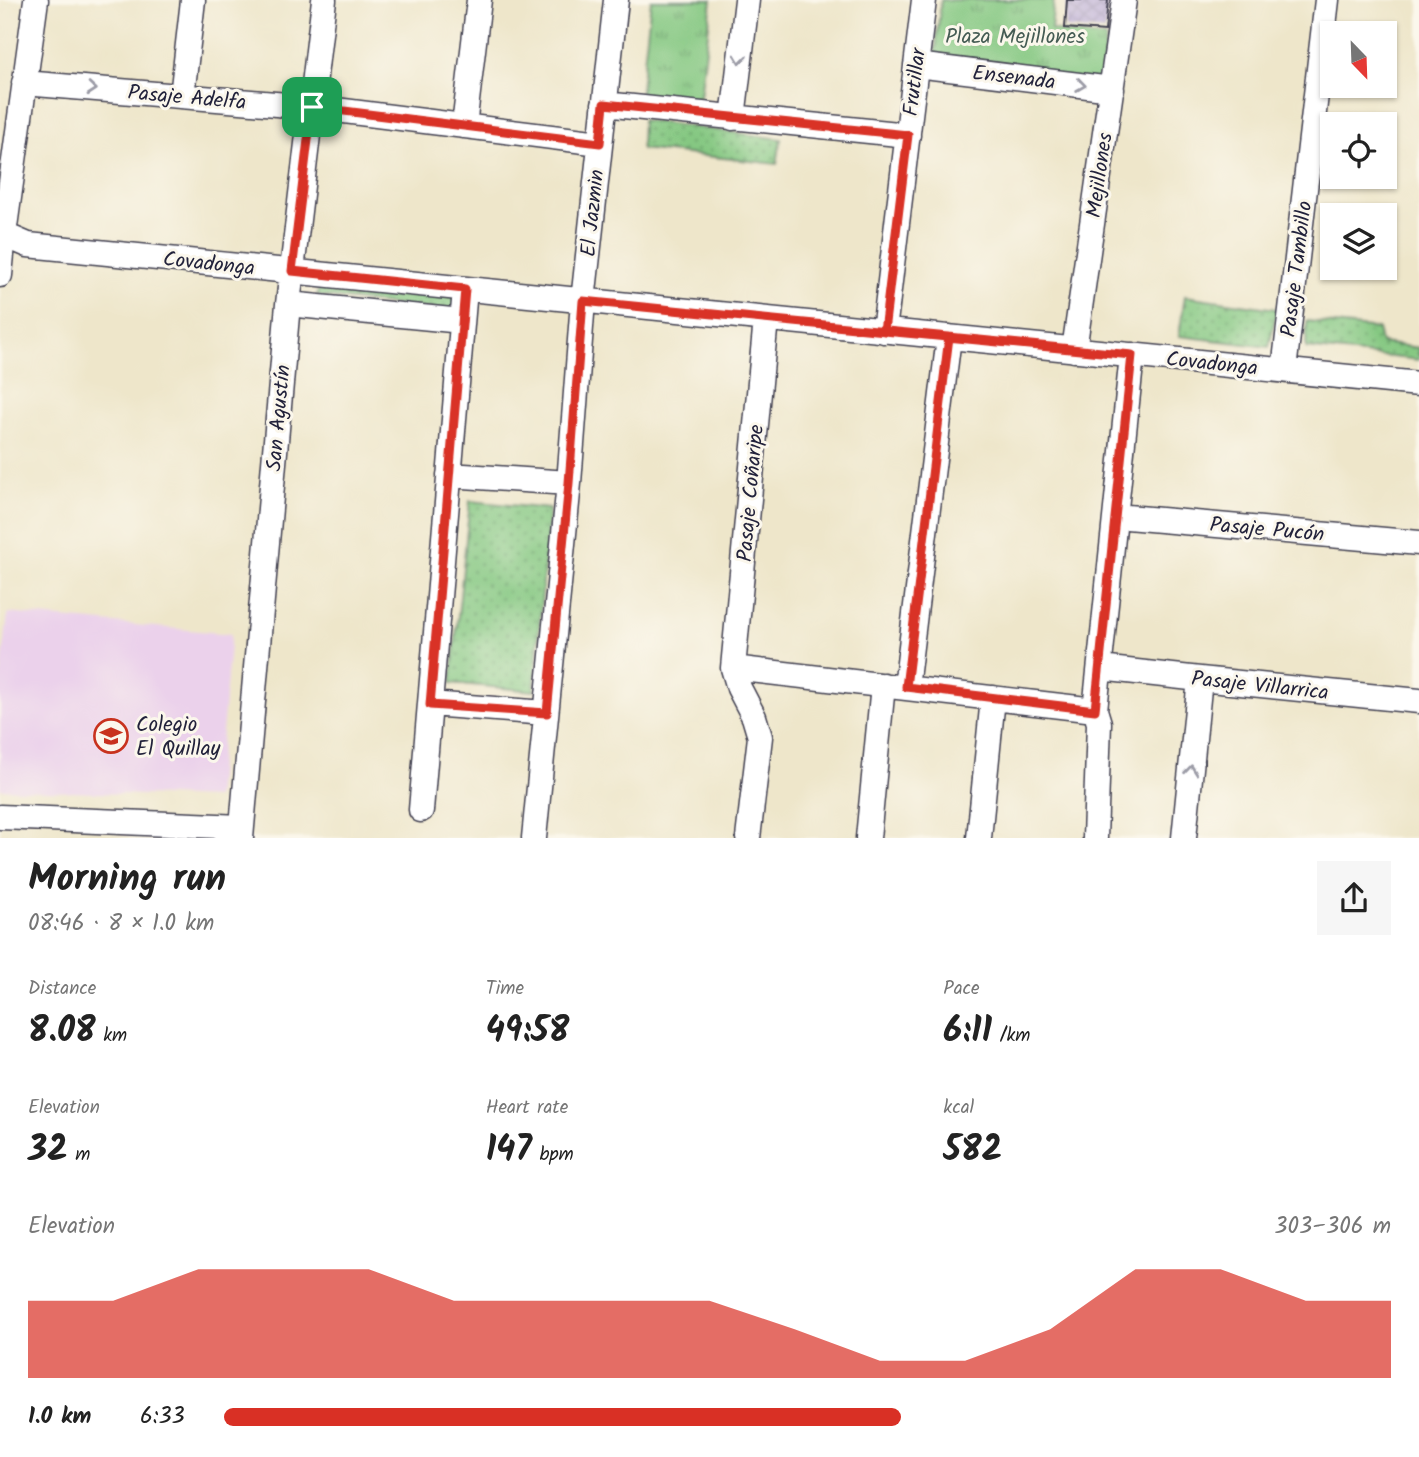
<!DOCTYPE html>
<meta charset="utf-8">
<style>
:root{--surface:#fff;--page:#f6f6f6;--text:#222;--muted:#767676;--accent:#d93025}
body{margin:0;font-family:Kalam,sans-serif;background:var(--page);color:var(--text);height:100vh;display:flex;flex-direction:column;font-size:26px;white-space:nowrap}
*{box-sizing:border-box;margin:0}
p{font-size:23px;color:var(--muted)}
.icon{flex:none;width:38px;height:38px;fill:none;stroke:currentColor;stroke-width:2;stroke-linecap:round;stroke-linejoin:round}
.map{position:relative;height:838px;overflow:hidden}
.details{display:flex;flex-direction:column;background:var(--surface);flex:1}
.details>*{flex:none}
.needle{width:46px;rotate:157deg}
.fabs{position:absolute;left:1320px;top:21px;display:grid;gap:14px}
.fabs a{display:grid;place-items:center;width:77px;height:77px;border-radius:0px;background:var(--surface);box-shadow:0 2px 5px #0004;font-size:35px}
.pin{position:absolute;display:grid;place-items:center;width:60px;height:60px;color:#fff;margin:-30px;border-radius:14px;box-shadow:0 4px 10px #0006}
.round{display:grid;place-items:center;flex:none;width:74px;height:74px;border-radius:0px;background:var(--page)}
.headline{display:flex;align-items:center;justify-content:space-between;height:119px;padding:0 28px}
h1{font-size:38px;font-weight:600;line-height:52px}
.metrics{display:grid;grid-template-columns:repeat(3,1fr);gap:10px;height:119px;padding:7px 28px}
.metrics div{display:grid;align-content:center}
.metrics b{font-size:35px;font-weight:600}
.metrics small{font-size:19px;font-weight:400}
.metrics p{font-size:19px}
.chart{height:196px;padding:14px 28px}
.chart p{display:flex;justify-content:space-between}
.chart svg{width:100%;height:126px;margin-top:7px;fill:var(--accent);opacity:.7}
ul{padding:0 28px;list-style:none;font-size:23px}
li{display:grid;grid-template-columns:112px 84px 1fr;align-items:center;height:52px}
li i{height:18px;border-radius:9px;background:var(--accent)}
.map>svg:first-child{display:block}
.built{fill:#ebd1eb}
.grass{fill:url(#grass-dots);stroke:#54755e;stroke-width:2}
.park{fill:url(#park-tufts);stroke:#54755e;stroke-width:2}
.building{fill:url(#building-cross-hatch)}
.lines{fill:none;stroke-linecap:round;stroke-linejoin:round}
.minor-casing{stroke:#413f50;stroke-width:27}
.minor{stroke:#fff;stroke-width:24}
.oneway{stroke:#9c9ca7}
.route-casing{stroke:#fff;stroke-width:14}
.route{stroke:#d93025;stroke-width:9}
.labels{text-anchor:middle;stroke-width:6;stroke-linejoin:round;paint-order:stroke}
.park-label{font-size:21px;fill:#455c54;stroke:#fbf7ec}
.street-label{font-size:21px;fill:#22223b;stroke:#fbf7ec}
.poi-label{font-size:21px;fill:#22223b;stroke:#fbf7ec;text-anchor:start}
</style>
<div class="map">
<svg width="1419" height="838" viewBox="0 0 1419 838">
<defs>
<pattern id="grass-dots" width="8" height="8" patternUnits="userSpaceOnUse" patternTransform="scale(1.75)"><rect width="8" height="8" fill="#85c882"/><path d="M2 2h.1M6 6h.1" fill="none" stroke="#6ca26c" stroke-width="1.8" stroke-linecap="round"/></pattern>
<pattern id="park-tufts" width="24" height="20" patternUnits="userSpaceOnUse" patternTransform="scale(1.75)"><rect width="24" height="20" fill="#85c882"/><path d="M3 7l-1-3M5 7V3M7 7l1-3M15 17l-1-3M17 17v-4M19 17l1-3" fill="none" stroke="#6ca26c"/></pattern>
<pattern id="building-cross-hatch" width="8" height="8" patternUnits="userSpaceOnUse" patternTransform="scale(1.75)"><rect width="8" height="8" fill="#af9fd2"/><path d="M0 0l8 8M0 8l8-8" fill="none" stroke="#8e81ac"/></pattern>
</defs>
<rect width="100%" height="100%" fill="#fbf7ec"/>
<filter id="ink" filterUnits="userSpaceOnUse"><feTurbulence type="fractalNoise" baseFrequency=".0143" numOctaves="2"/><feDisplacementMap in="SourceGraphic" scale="14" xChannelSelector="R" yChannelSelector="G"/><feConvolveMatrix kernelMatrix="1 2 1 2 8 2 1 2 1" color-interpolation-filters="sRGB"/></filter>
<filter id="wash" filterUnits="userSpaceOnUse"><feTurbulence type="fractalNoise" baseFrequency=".00686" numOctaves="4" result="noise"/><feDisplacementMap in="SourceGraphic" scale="28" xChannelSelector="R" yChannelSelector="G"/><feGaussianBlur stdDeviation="1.57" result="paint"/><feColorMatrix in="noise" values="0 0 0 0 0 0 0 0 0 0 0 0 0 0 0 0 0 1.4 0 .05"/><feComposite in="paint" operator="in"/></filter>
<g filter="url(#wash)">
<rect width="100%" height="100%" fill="#eee6ca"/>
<!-- built -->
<path class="built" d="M 8,613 L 231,634 L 216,798 L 0,789 L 0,684 Z"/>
<!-- grass -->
<path class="grass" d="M 642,120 L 781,139 L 777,164 L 641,149 Z
M 321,277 L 458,293 L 457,312 L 317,296 Z
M 1185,296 L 1277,309 L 1269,347 L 1179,336 Z
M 1307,321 L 1378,329 L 1381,343 L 1419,348 L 1419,360 L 1306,348 Z
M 470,501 L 549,509 L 534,691 L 451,683 Z"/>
<!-- park -->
<path class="park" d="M 651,0 L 712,0 L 699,105 L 640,98 Z
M 941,0 L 1054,0 L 1051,30 L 1106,38 L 1101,82 L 934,63 Z"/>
<g id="blocks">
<!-- building -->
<path class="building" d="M 1067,0 L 1108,0 L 1105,31 L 1065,28 Z"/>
</g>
</g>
<g filter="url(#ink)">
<use href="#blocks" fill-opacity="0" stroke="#413f50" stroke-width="2"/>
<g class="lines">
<!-- minor casing -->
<g class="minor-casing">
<path id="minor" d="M 916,65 L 1112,89
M 24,83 L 312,107 L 600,143
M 182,96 L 193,0
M 604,104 L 908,135
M 733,118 L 747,0
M 464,126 L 479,0
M 0,233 L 28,245 L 1419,384
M 0,275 L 4,234 L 36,0
M 288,304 L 462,321
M 884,331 L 924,0
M 1074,350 L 1124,0
M 1284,370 L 1327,0
M 449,475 L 569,483
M 1116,516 L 1419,543
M 733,668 L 1095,710
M 1100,668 L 1200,679 L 1419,701
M 906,687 L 949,337
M 430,704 L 546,713
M 421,810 L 465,289
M 0,817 L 242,827
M 241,838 L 288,304 L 324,0
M 534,838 L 569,483 L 583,301 L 616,0
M 748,838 L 760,737 L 754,717 L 739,688 L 733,668 L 766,319
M 868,838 L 883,685
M 979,838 L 993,698
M 1095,838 L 1099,723 L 1095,710 L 1132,355
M 1184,838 L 1200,679"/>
</g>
<!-- minor -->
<use href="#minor" class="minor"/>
</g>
<!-- one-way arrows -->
<defs><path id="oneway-chevron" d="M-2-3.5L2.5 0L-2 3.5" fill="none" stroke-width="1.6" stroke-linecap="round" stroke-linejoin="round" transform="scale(1.75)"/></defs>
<g class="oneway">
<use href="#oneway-chevron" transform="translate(740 59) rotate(97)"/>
<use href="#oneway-chevron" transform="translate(1081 85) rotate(8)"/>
<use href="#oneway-chevron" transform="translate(92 89) rotate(5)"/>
<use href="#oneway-chevron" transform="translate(1191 770) rotate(-84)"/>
</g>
</g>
<g class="lines" filter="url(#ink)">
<!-- route casing -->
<g class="route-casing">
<path id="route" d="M 312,107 L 292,271 L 465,289 L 430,705 L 547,713 L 569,483 L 583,301 C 766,319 949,338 1132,355 L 1095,710 L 906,687 L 949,337 L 884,331 L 908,135 L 604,104 L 600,143 L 312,107"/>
</g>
<!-- route -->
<use href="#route" class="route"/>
</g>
<!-- icons -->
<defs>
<g id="school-ring" transform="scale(1.75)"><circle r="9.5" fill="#fbf7ec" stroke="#c8321e" stroke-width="1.5"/><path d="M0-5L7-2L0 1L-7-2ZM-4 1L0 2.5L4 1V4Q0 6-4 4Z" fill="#c8321e"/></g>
</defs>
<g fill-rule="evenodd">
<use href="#school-ring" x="111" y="736"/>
</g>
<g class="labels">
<!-- park labels -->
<g class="park-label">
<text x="1015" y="43">Plaza Mejillones</text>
</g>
<!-- street labels -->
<g class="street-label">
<text transform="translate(1014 77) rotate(7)" y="7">Ensenada</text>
<text transform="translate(914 82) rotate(-83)" y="7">Frutillar</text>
<text transform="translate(187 97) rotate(5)" y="7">Pasaje Adelfa</text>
<text transform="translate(1099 175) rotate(-82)" y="7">Mejillones</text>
<text transform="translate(592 213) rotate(-84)" y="7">El Jazmin</text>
<text transform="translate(209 263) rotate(6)" y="7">Covadonga</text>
<text transform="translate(1296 269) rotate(-83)" y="7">Pasaje Tambillo</text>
<text transform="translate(1212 363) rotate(6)" y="7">Covadonga</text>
<text transform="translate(278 418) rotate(-85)" y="7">San Agustín</text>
<text transform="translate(750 493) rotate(-85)" y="7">Pasaje Coñaripe</text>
<text transform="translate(1267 529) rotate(5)" y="7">Pasaje Pucón</text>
<text transform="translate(1260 685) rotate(6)" y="7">Pasaje Villarrica</text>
</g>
<!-- poi labels -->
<g class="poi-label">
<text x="136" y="731">Colegio<tspan x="136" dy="24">El Quillay</tspan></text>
</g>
</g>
</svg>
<div class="fabs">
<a><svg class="needle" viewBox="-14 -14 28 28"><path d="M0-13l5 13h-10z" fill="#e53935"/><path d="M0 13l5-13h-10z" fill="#767676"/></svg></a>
<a><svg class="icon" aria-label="locate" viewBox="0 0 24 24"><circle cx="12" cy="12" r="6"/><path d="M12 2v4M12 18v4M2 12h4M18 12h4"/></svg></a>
<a><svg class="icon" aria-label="layers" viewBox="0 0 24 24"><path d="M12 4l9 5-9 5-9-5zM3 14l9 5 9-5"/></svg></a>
</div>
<div class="pin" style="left:312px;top:107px;background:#1e9e55"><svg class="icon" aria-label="arrive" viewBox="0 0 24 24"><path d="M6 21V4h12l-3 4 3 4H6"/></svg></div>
</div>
<section class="details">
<div class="headline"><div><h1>Morning run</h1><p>08:46 · 8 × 1.0 km</p></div><a class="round"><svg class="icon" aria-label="share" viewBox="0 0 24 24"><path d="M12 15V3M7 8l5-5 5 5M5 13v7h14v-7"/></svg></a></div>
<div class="metrics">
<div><p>Distance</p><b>8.08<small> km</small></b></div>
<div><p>Time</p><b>49:58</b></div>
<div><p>Pace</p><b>6:11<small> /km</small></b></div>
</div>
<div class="metrics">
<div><p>Elevation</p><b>32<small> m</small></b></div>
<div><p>Heart rate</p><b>147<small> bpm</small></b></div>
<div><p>kcal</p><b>582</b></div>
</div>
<div class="chart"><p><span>Elevation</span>303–306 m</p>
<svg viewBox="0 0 160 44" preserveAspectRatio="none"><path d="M0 44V17L10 17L20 6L30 6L40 6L50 17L60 17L70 17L80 17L90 27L100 38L110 38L120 27L130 6L140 6L150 17L160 17V44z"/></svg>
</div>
<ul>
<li><b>1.0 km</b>6:33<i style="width:58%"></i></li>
</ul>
</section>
